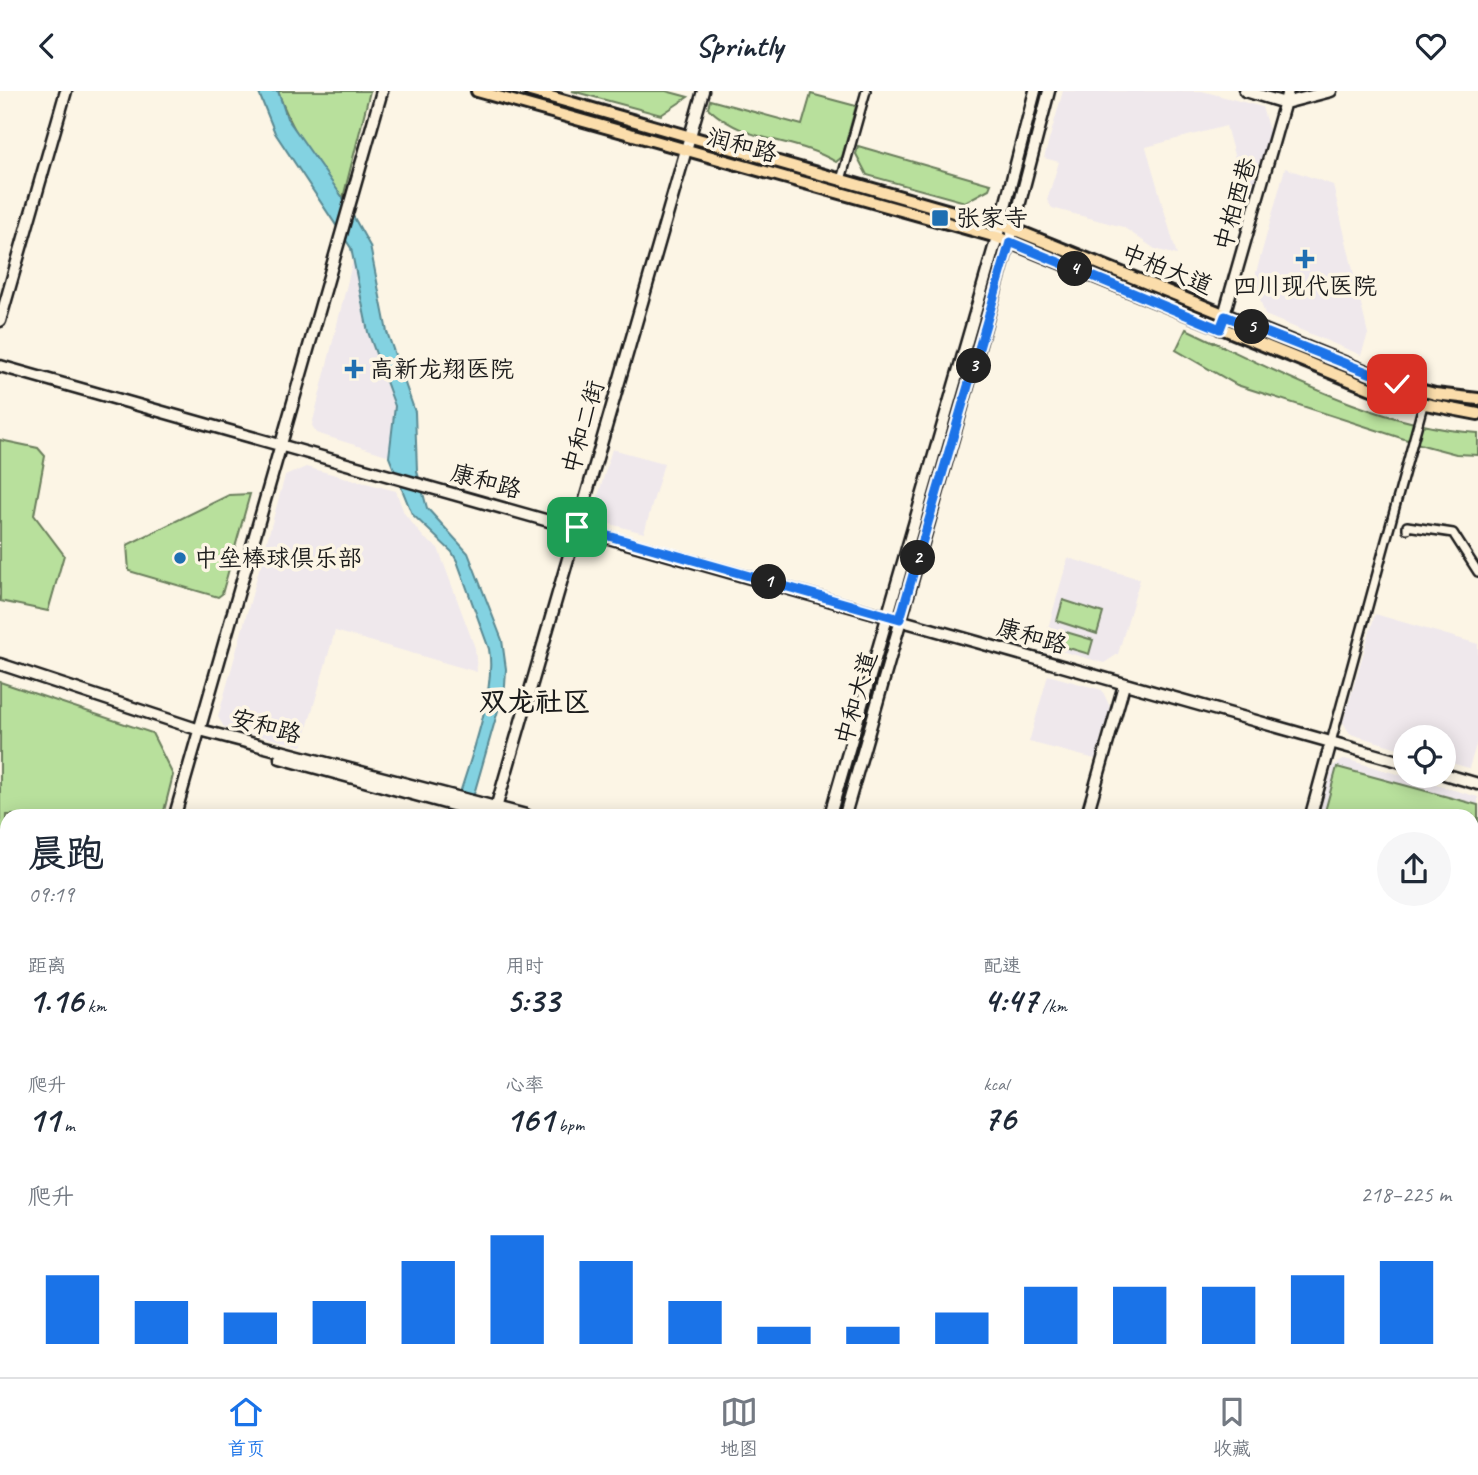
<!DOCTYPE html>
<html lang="zh">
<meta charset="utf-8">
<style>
:root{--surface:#fff;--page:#f6f6f7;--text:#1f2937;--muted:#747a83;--line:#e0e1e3;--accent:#1a73e8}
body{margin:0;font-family:Caveat,"LXGW WenKai TC",sans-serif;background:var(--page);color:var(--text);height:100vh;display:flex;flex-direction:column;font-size:26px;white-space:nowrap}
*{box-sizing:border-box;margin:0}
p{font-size:23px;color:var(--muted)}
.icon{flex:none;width:38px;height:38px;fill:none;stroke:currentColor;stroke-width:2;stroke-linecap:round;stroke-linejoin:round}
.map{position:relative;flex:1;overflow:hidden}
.side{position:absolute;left:0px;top:718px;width:1479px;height:569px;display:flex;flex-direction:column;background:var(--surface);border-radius:21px 21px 0 0;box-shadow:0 4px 18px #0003}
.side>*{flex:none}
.buttons{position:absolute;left:1393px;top:634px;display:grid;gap:14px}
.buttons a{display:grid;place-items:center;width:63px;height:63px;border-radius:50%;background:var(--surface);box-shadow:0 4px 18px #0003;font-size:35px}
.pin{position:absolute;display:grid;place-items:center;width:60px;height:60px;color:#fff;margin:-30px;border-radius:14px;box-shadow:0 4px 10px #0006}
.km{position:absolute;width:35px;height:35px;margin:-18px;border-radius:50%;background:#222;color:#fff;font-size:19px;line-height:35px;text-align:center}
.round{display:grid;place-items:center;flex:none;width:74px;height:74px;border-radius:37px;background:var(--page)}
.overview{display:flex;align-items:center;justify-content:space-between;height:119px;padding:0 28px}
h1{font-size:38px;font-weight:700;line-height:52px}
.figures{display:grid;grid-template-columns:repeat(3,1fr);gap:10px;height:119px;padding:7px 28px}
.figures div{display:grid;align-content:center}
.figures b{font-size:35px;font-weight:700}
.figures small{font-size:19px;font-weight:400}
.figures p{font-size:19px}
.chart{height:196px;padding:14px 28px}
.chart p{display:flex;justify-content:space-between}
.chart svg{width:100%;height:126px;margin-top:7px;stroke:var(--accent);stroke-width:6}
header{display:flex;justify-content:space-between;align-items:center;height:91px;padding:0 28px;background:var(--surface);font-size:32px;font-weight:700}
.menu{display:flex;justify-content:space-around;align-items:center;height:98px;border-top:2px solid var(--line);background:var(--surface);font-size:19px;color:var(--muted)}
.menu a{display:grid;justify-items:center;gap:4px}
.menu .current{color:var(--accent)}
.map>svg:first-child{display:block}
.built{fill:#efe8ec}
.green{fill:#b8e09c;stroke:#6a7e5c;stroke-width:2}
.water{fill:#83d2e1;stroke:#5a8992;stroke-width:2}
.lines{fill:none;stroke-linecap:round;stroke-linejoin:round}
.stream{stroke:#5a8992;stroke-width:2}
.canal{stroke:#83d2e1;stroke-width:7}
.street-casing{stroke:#1c1c1c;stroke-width:12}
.secondary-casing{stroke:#1c1c1c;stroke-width:15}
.primary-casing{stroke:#1c1c1c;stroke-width:16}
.highway-casing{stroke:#1c1c1c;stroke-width:18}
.street{stroke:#fcf5e5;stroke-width:7}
.secondary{stroke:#fcf5e5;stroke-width:10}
.primary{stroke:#fbddab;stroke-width:10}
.highway{stroke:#fbddab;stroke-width:12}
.route-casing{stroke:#fff;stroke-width:14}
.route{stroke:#1a73e8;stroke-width:9}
.poi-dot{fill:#1f6fb2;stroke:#fcf5e5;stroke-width:2.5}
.labels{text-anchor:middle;stroke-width:7;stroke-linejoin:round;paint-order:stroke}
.street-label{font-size:24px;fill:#1c1c1c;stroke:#fcf5e5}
.poi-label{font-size:24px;fill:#1c1c1c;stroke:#fcf5e5;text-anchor:start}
.quarter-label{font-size:28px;font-weight:bold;fill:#1c1c1c;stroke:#fcf5e5}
</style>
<header><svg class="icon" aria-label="back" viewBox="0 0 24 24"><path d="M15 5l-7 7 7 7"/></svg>Sprintly<svg class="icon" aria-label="heart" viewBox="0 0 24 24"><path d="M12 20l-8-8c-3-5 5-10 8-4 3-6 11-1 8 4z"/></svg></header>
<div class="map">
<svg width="1478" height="1286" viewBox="0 0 1478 1286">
<rect width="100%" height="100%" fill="#fcf5e5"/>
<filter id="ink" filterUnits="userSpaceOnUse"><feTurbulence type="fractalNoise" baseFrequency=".0143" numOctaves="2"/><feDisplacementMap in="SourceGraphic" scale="14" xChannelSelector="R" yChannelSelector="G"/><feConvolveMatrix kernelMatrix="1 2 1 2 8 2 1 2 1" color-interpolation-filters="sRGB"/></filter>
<g filter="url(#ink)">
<!-- built -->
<path class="built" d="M 1063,0 L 1202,0 L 1262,16 L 1270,43 L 1249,119 L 1226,35 L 1146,56 L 1177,164 L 1155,158 L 1123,136 L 1052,117 L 1047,109 L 1059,71 L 1044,67 Z
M 1285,77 L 1333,94 L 1368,243 L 1361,264 L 1265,224 L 1255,192 L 1256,182 Z
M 354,165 L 368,241 L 395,315 L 390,365 L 316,342 L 312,334 Z
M 612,358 L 664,372 L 644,442 L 606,432 L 596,412 Z
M 306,376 L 396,400 L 404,422 L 424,447 L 438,457 L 475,557 L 477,581 L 335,540 L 302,655 L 224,636 L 218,626 L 285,385 Z
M 1068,467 L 1140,488 L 1118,563 L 1104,572 L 1043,555 Z
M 1375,523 L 1478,553 L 1478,648 L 1469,677 L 1444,670 L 1444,646 L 1405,646 L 1405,659 L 1350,643 L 1343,631 Z
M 1048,584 L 1102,599 L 1110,616 L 1095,668 L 1029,651 Z
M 1345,668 L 1478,706 L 1478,827 L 1472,849 L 1472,724 L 1319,724 L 1333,675 Z"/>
<!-- green -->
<path class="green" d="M 278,0 L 370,0 L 343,107 C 316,75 291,40 278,0 Z
M 572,0 L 666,0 L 688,6 L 661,24 Z
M 811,3 L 856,15 L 842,66 L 836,71 C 793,45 750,55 708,17 L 710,9 L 802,34 Z
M 858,55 L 990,93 L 991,93 L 989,98 L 965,111 L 867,84 L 856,63 Z
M 1186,238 C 1277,280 1377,336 1478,342 L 1478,364 L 1456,363 L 1426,355 L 1237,294 L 1176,259 Z
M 0,349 L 38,357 L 45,365 L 34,424 L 64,464 L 48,520 L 0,510 Z
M 250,403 L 222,503 L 218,506 L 129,480 L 127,454 L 229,404 Z
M 1063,509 L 1103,522 L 1097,543 L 1057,530 Z
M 1066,541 L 1093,549 L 1089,563 L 1062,555 Z
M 0,591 L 152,642 L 173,684 L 163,724 L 7,724 L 7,861 L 0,861 Z
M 1337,676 L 1478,714 L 1478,776 L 1472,774 L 1472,724 L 1324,724 Z
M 450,1279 L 923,1279 L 933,1286 L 448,1286 Z"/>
<!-- water -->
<path class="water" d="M 258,0 L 278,0 L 287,27 L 343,107 L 370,155 L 387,241 L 415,321 L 417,380 L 427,417 L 468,462 L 502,549 L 506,578 L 505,595 L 468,724 L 453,724 C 466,680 497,602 489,558 L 457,470 L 452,461 L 412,423 L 389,366 L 395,315 L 368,241 L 351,157 L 275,42 Z"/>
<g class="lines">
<!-- stream -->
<path class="stream" d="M 0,988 L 7,985
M 1475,1011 L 1478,1011
M 1097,1279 L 1105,1286"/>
<!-- canal -->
<path class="canal" d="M 308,1279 L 308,1286"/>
<!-- street casing -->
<g class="street-casing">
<path id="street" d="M 841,89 L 866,0
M 1407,438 L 1407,435 L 1453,442 L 1478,481
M 1331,651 L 1423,314
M 0,1022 L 7,1018
M 135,1286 L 136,1279"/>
</g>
<!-- secondary casing -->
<g class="secondary-casing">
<path id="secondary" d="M 1245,0 L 1285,12 L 1331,0
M 0,230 L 66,0
M 1220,238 L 1288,0
M 0,275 L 1405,672
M 0,573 L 200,639 L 526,724
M 280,667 L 489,724
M 1444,683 L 1478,693
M 175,724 L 382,0
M 494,724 L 703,0
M 830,724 L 997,146 L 1035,0
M 845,724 L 1013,138 L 1049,0
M 1087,724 L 1124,594
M 1311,724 L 1331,651
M 1472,932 L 1478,911
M 1472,959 L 1478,937
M 1472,983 L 1478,985
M 0,1118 L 7,1108
M 1329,1286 L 1335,1279
M 1344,1286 L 1350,1279"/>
</g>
<!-- primary casing -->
<g class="primary-casing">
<path id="primary" d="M 477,0 L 997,146 L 1394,307 L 1478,323
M 530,0 L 1013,138 L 1397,293 L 1435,303 L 1478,308"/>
</g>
<!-- highway casing -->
<g class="highway-casing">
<path id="highway" d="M 0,871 L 7,871
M 0,891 L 7,891
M 1472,1266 L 1478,1269
M 1401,1279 L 1414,1286
M 1429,1279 L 1441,1286
M 1470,1279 L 1478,1283"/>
</g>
<!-- street -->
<use href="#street" class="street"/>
<!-- secondary -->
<use href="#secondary" class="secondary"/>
<!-- primary -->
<use href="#primary" class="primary"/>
<!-- highway -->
<use href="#highway" class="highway"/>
</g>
</g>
<g class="lines" filter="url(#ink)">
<!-- route casing -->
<g class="route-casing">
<path id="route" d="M 577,436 L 900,528 L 1010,151 L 1220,238 L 1225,225 L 1397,293"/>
</g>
<!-- route -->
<use href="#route" class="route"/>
</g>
<!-- markers -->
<g class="poi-dot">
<rect x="931" y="118" width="18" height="18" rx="3.5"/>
<path d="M1301.5 157.5h7v7h7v7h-7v7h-7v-7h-7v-7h7z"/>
<path d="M350.5 267.5h7v7h7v7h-7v7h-7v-7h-7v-7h7z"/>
<circle cx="180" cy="467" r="7"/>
</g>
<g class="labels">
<!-- street labels -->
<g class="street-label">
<text transform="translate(742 54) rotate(15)" y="8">润和路</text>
<text transform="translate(1235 113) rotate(-74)" y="8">中柏西巷</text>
<text transform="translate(1167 178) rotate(22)" y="8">中柏大道</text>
<text transform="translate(583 336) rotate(-74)" y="8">中和二街</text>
<text transform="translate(486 390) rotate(15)" y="8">康和路</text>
<text transform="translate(1032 545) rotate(16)" y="8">康和路</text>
<text transform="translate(856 607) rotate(-74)" y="8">中和大道</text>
<text transform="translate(266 635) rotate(15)" y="8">安和路</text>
</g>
<!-- poi labels -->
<g class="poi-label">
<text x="956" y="135">张家寺</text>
<text x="1305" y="203" text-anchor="middle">四川现代医院</text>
<text x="370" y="286">高新龙翔医院</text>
<text x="194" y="475">中垒棒球俱乐部</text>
</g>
<!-- quarter labels -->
<g class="quarter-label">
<text x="535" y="620">双龙社区</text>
</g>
</g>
</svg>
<div class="buttons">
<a><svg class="icon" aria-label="locate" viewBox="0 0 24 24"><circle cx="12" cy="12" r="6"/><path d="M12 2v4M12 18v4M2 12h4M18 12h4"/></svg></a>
</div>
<div class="pin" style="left:577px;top:436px;background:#1e9e55"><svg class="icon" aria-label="arrive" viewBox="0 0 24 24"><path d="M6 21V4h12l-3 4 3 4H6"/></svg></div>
<div class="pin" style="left:1397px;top:293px;background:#d93025"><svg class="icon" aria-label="check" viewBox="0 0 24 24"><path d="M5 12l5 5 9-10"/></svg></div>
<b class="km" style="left:769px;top:491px">1</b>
<b class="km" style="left:918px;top:467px">2</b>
<b class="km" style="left:974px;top:275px">3</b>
<b class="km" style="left:1075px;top:178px">4</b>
<b class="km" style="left:1252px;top:236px">5</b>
<section class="side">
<div class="overview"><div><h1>晨跑</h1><p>09:19</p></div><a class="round"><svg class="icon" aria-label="share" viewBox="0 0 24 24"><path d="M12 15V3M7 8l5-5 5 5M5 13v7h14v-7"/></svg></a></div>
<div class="figures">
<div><p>距离</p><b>1.16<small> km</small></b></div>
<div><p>用时</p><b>5:33</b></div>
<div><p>配速</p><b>4:47<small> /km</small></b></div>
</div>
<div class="figures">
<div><p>爬升</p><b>11<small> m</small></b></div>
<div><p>心率</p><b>161<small> bpm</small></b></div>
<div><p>kcal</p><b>76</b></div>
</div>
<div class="chart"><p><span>爬升</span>218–225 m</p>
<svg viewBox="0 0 160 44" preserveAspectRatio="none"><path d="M5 44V20M15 44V29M25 44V33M35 44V29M45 44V15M55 44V6M65 44V15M75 44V29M85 44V38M95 44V38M105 44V33M115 44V24M125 44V24M135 44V24M145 44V20M155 44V15"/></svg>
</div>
</section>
</div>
<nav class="menu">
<a class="current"><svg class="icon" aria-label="home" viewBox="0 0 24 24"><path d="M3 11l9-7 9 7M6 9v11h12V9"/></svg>首页</a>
<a><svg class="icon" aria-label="map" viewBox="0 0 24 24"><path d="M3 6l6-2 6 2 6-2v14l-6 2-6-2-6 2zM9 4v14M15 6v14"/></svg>地图</a>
<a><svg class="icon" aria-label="saved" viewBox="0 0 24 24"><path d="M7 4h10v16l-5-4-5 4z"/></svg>收藏</a>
</nav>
